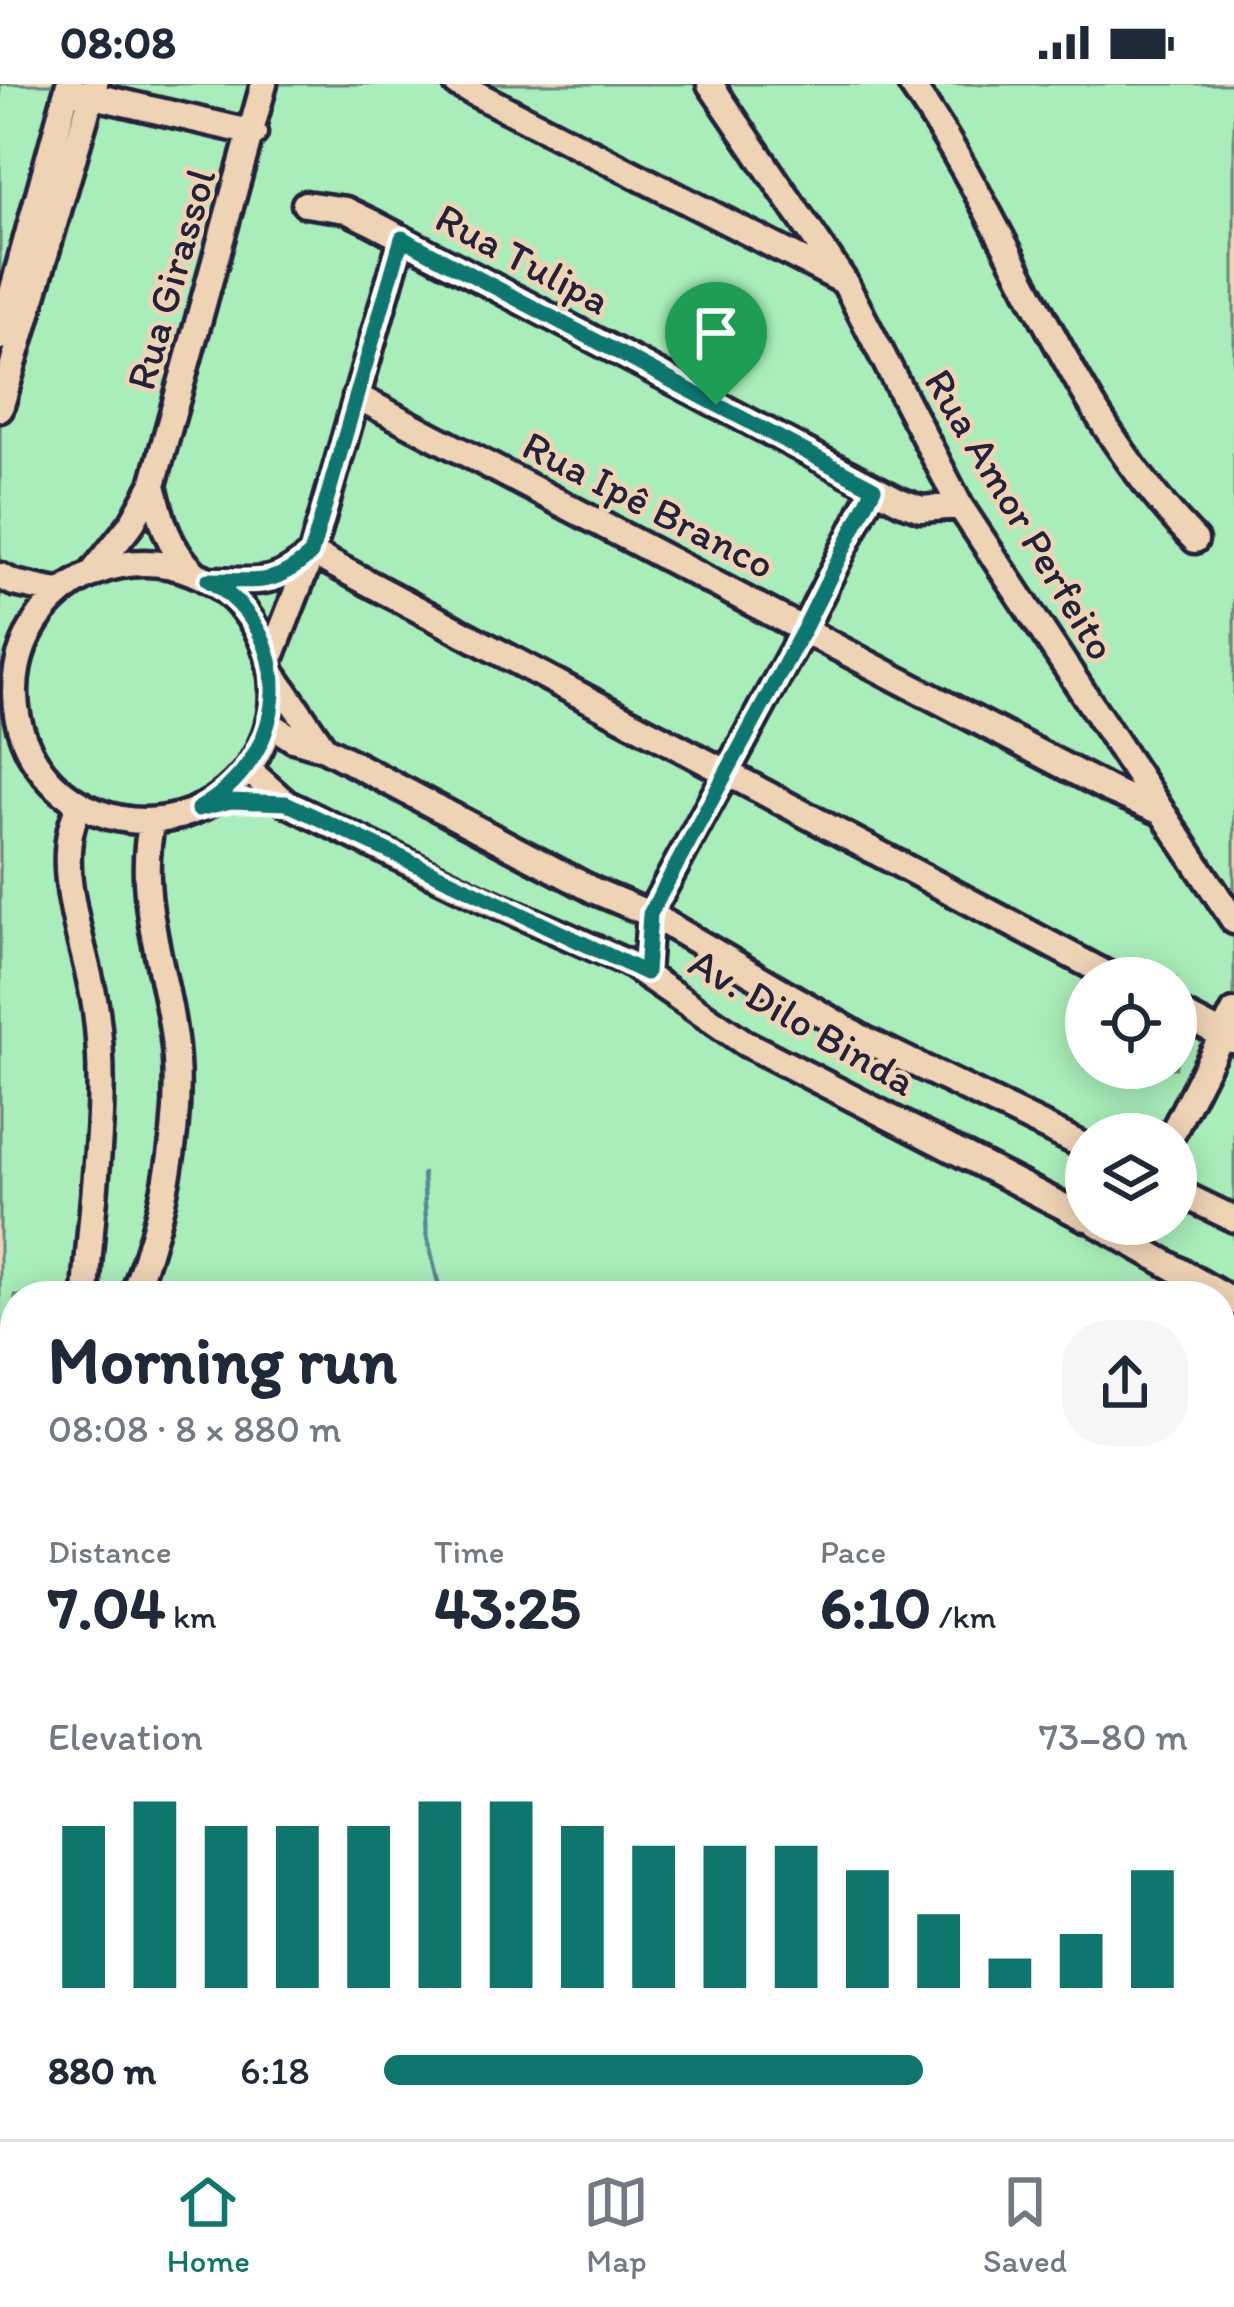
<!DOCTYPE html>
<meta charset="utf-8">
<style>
:root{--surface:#fff;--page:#f6f6f7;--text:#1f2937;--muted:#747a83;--line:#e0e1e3;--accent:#0f766e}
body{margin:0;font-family:Itim,sans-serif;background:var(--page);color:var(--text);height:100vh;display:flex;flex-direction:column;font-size:45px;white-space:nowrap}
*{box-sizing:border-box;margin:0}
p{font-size:39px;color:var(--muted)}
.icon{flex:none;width:66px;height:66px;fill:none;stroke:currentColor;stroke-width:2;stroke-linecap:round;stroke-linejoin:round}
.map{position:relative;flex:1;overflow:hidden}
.side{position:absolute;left:0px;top:1197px;width:1236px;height:858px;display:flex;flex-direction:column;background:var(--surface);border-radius:48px 48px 0 0;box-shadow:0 6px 30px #0003}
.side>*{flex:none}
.fabs{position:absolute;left:1065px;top:873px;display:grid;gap:24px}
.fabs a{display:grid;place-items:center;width:132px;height:132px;border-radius:50%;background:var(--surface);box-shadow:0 6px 30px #0003;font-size:60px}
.pin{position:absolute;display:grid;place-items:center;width:102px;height:102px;color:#fff;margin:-123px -51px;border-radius:50% 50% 50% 0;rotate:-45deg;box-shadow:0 0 12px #0007}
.pin .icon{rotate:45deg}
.round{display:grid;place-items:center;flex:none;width:126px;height:126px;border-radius:48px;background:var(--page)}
.head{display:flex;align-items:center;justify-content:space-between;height:204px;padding:0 48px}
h1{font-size:66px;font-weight:800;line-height:90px}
.metrics{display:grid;grid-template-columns:repeat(3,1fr);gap:18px;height:204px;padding:12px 48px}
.metrics div{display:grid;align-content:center}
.metrics b{font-size:60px;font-weight:800}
.metrics small{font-size:33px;font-weight:400}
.metrics p{font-size:33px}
.chart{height:336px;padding:24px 48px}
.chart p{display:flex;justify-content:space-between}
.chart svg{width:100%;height:216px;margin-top:12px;stroke:var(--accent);stroke-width:6}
ul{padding:0 48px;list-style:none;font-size:39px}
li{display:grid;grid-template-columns:192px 144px 1fr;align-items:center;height:90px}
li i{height:30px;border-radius:15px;background:var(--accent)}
.status{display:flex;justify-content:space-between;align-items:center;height:84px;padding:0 60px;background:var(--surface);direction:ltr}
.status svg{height:33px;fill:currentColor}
.tab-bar{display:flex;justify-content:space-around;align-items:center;height:168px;border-top:3px solid var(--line);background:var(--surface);font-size:33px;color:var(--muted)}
.tab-bar a{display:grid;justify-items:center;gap:6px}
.tab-bar .selected{color:var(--accent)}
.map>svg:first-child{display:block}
.green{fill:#a9eeba;stroke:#66887a;stroke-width:3;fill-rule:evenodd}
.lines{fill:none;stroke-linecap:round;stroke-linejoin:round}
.stream{stroke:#588898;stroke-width:4.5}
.minor-casing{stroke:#22223b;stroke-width:33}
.path{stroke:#22223b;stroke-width:3;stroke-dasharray:12 9;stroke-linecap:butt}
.minor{stroke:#efd3b5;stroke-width:24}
.route-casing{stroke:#fff;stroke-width:24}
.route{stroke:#0f766e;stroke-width:15}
.labels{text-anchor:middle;stroke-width:9;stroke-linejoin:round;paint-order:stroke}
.street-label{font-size:42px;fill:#22223b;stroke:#efd3b5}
</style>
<div class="status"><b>08:08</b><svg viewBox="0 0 49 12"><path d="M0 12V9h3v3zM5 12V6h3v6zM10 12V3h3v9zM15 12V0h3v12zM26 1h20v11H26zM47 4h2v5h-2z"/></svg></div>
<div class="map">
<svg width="1234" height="2055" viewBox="0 0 1234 2055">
<rect width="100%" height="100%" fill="#efd3b5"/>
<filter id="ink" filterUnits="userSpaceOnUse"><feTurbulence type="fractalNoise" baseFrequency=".00833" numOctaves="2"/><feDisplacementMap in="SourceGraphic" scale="24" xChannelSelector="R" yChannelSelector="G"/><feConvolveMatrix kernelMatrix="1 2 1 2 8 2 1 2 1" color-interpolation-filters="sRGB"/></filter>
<g filter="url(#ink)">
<!-- green -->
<path class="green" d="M 0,0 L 1234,0 L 1234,2055 L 0,2055 ZM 1086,894 L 1176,894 L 1176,984 L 1086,984 ZM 1086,1050 L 1176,1050 L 1176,1140 L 1086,1140 ZM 15,1212 L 1221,1212 L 1221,2040 L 15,2040 Z"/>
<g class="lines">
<!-- stream -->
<path class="stream" d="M 423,1090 L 427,1151 L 441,1212
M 1193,2040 L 1211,2055"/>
<!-- minor casing -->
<g class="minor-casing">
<path id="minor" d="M 457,0 L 841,196
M 710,0 L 844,197 L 960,422 L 1234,837
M 911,0 C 1013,146 1068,328 1195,456
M 81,9 L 254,49
M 305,120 L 346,126 L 373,139 L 900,417 L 921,425 L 960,422
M 0,253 L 69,0
M 356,312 L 1108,705 L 1159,727
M 0,325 L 95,0
M 153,401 C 161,435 168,465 195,489
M 312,469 L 1114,894
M15 608a129 129 0 1 1 258 0a129 129 0 1 1-258 0Z
M 93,488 L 132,439 L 153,401 L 264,0
M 0,492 L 14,499 L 61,509
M 209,496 C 256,496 272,505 310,471
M 269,578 L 312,469 L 402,154
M 271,587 L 324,664
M 269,639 L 293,655 L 324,664 L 595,807 L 650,830 L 864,955 L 1086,1063
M 248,685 L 286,719 L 479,813 L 628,879 L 745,959 L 1086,1134
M 81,720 C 47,777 88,866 96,927 C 109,1020 91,1119 86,1212
M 646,889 L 650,830 L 804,545 L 874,404
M 1176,927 L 1232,956
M 1172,1050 L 1234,928
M 1176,1107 L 1234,1135
M 1098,1140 L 1234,1218
M 133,1212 C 161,1137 181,1057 176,976 C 171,894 133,819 152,737
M 0,1530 L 15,1491
M 0,1593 L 15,1591
M 0,1904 L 15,1901
M 242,2040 L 248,2055
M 269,2040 L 275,2055
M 449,2040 L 456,2055
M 54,2055 L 98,2040"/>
</g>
<!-- path -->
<path class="path" d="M 0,1321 L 15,1314"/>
<!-- minor -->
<use href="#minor" class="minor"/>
</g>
</g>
<g class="lines" filter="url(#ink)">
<!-- route casing -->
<g class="route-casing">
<path id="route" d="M 402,154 L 874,404 L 804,545 L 650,830 L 646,889 L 286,719 L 231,717 L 198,725 C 289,673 303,553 208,496 C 257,496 273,504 311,470 Z"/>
</g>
<!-- route -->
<use href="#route" class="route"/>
</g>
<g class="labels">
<!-- street labels -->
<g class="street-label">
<text transform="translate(523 174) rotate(28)" y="15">Rua Tulipa</text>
<text transform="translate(170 195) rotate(-74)" y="15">Rua Girassol</text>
<text transform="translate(649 420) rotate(27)" y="15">Rua Ipê Branco</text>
<text transform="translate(1021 430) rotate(59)" y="15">Rua Amor Perfeito</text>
<text transform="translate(803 937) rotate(30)" y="15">Av. Dilo Binda</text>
</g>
</g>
</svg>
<div class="fabs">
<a><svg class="icon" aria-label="locate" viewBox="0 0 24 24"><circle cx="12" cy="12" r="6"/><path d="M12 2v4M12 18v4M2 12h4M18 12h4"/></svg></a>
<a><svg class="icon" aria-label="layers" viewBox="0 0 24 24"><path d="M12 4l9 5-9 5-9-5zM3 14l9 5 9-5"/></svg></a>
</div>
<div class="pin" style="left:716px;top:321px;background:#1e9e55"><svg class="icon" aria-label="arrive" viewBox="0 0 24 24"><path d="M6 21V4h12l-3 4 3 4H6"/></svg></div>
<section class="side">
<div class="head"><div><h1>Morning run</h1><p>08:08 · 8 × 880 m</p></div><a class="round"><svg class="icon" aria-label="share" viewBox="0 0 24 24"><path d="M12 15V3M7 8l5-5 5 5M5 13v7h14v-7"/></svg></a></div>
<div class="metrics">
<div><p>Distance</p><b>7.04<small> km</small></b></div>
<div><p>Time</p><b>43:25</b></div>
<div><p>Pace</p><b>6:10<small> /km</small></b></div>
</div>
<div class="chart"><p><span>Elevation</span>73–80 m</p>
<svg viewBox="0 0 160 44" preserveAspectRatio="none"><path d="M5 44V11M15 44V6M25 44V11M35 44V11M45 44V11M55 44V6M65 44V6M75 44V11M85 44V15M95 44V15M105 44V15M115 44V20M125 44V29M135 44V38M145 44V33M155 44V20"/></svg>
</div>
<ul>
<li><b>880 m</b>6:18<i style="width:67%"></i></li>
</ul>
</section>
</div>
<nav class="tab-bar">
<a class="selected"><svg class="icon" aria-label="home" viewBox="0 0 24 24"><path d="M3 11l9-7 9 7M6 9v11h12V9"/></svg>Home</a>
<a><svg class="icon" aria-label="map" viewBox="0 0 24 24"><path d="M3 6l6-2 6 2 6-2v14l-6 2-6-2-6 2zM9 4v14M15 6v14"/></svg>Map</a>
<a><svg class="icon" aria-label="saved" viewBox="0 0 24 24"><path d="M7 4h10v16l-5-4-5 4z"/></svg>Saved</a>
</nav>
